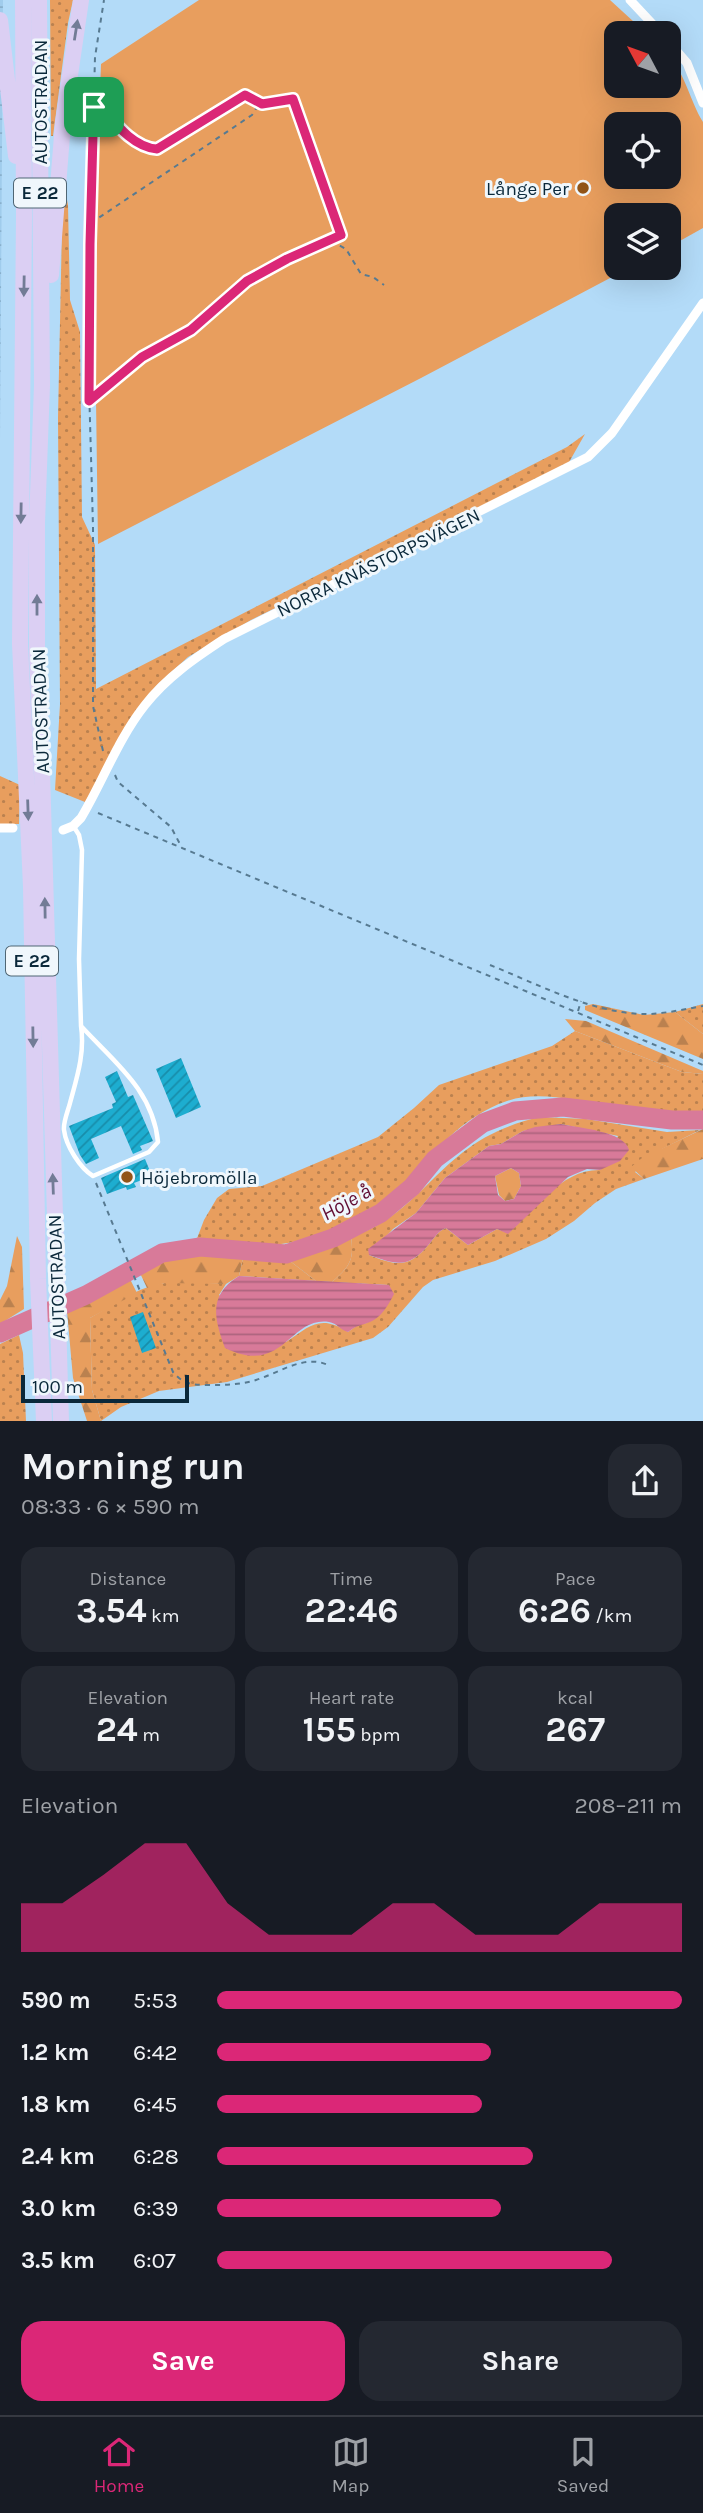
<!DOCTYPE html>
<meta charset="utf-8">
<style>
:root{--surface:#171b24;--page:#242831;--text:#f1f3f6;--muted:#9ea1a6;--line:#363941;--accent:#db2777}
body{margin:0;font-family:Karla,sans-serif;background:var(--page);color:var(--text);height:100vh;display:flex;flex-direction:column;font-size:26px;white-space:nowrap}
*{box-sizing:border-box;margin:0}
p{font-size:23px;color:var(--muted)}
.icon{flex:none;width:38px;height:38px;fill:none;stroke:currentColor;stroke-width:2;stroke-linecap:round;stroke-linejoin:round}
.map{position:relative;height:1421px;overflow:hidden}
.panel{display:flex;flex-direction:column;background:var(--surface);flex:1}
.panel>*{flex:none}
.needle{width:46px;rotate:311deg}
.tools{position:absolute;left:604px;top:21px;display:grid;gap:14px}
.tools a{display:grid;place-items:center;width:77px;height:77px;border-radius:14px;background:var(--surface);box-shadow:0 7px 28px #0002;font-size:35px}
.scale{position:absolute;left:21px;bottom:18px;width:168px;box-sizing:border-box;padding-left:7px;border:4px solid #0a283a;border-top:0;font-size:19px;line-height:24px;white-space:nowrap;color:#0a283a;-webkit-text-stroke:5px #f0f7fc;paint-order:stroke}
.pin{position:absolute;display:grid;place-items:center;width:60px;height:60px;color:#fff;margin:-30px;border-radius:14px;box-shadow:0 4px 10px #0006}
.round{display:grid;place-items:center;flex:none;width:74px;height:74px;border-radius:21px;background:var(--page)}
.headline{display:flex;align-items:center;justify-content:space-between;height:119px;padding:0 21px}
h1{font-size:38px;font-weight:700;line-height:52px}
.stats{display:grid;grid-template-columns:repeat(3,1fr);gap:10px;height:119px;padding:7px 21px}
.stats div{display:grid;align-content:center;border-radius:18px;background:var(--page);text-align:center}
.stats b{font-size:35px;font-weight:700}
.stats small{font-size:19px;font-weight:400}
.stats p{font-size:19px}
.chart{height:196px;padding:14px 21px}
.chart p{display:flex;justify-content:space-between}
.chart svg{width:100%;height:126px;margin-top:7px;fill:var(--accent);opacity:.7}
.cta{display:flex;gap:14px;margin-top:auto;padding:14px 21px}
.cta a{flex:1;height:80px;border-radius:21px;background:var(--accent);color:#fff;font-size:28px;font-weight:700;line-height:80px;text-align:center}
.cta a+a{background:var(--page);color:var(--text)}
ul{padding:0 21px;list-style:none;font-size:23px}
li{display:grid;grid-template-columns:112px 84px 1fr;align-items:center;height:52px}
li i{height:18px;border-radius:9px;background:var(--accent)}
.dock{display:flex;justify-content:space-around;align-items:center;height:98px;border-top:2px solid var(--line);background:var(--surface);font-size:19px;color:var(--muted)}
.dock a{display:grid;justify-items:center;gap:4px}
.dock .on{color:var(--accent)}
.map>svg:first-child{display:block}
.industrial{fill:url(#industrial-grid)}
.grass{fill:url(#grass-dots);fill-rule:evenodd}
.forest{fill:url(#forest-firs)}
.park{fill:#e89e5e;fill-rule:evenodd}
.water{fill:url(#water-rules);fill-rule:evenodd}
.lines{fill:none;stroke-linecap:round;stroke-linejoin:round}
.river{stroke:#d87a99;stroke-width:19}
.building{fill:url(#building-hatch)}
.path{stroke:#577a91;stroke-width:2;stroke-dasharray:5 5;stroke-linecap:butt}
.lane{stroke:#fff;stroke-width:4.5}
.street{stroke:#fff;stroke-width:9}
.highway{stroke:#dbcff3;stroke-width:16}
.oneway{fill:#727c96}
.route-casing{stroke:#fff;stroke-width:14}
.route{stroke:#db2777;stroke-width:9}
.poi-dot{fill:#925518;stroke:#f0f7fc;stroke-width:2.5}
.labels{text-anchor:middle;stroke-width:6;stroke-linejoin:round;paint-order:stroke}
.shield{fill:#f0f7fc;stroke:#4f6674;stroke-width:2}
.shield-label{font-size:18px;font-weight:bold;fill:#0a283a}
.street-label{font-size:19px;fill:#0a283a;stroke:#f0f7fc}
.poi-label{font-size:19px;fill:#0a283a;stroke:#f0f7fc;text-anchor:end}
.water-label{font-size:21px;font-style:italic;fill:#610c32;stroke:#f0f7fc}
</style>
<div class="map">
<svg width="703" height="1421" viewBox="0 0 703 1421">
<defs>
<pattern id="industrial-grid" width="8" height="8" patternUnits="userSpaceOnUse" patternTransform="scale(1.75)"><rect width="8" height="8" fill="#a0ccec"/><path d="M0 4h8M4 0v8" fill="none" stroke="#88afcb"/></pattern>
<pattern id="grass-dots" width="8" height="8" patternUnits="userSpaceOnUse" patternTransform="scale(1.75)"><rect width="8" height="8" fill="#e89e5e"/><path d="M2 2h.1M6 6h.1" fill="none" stroke="#ba814f" stroke-width="1.8" stroke-linecap="round"/></pattern>
<pattern id="forest-firs" width="22" height="20" patternUnits="userSpaceOnUse" patternTransform="scale(1.75)"><rect width="22" height="20" fill="#e89e5e"/><path d="M5 1l3.5 6h-7zM16 11l3.5 6h-7z" fill="#ba814f"/></pattern>
<pattern id="water-rules" width="6" height="5" patternUnits="userSpaceOnUse" patternTransform="scale(1.75)"><rect width="6" height="5" fill="#d87a99"/><path d="M0 2.5h6" fill="none" stroke="#ad647e"/></pattern>
<pattern id="building-hatch" width="6" height="6" patternUnits="userSpaceOnUse" patternTransform="scale(1.75)"><rect width="6" height="6" fill="#1dadd0"/><path d="M-1 1l2-2M0 6l6-6M5 7l2-2" fill="none" stroke="#188daa"/></pattern>
</defs>
<rect width="100%" height="100%" fill="#b3dbf8"/>
<!-- industrial -->
<path class="industrial" d="M 0,0 L 3,0 L 0,443 Z"/>
<!-- grass -->
<path class="grass" d="M 50,0 L 73,0 L 68,23 L 53,136 L 51,136 Z
M 63,179 L 68,205 L 70,300 L 80,332 L 82,517 L 95,545 L 96,689 L 567,447 L 585,434 L 568,464 L 251,620 L 188,657 L 156,686 L 85,802 L 55,790 L 60,704 L 58,418 Z
M 0,776 L 20,785 L 19,824 L 0,824 Z
M 703,1004 L 703,1034 L 675,1012 Z
M 575,1031 L 682,1072 L 703,1074 L 703,1114 C 671,1112 639,1110 607,1105 C 575,1101 539,1090 507,1101 C 462,1116 433,1154 400,1187 C 375,1212 317,1240 281,1244 C 253,1247 224,1243 196,1241 L 204,1220 L 217,1198 L 229,1189 L 262,1186 L 378,1137 L 414,1108 L 439,1085 L 552,1046 Z
M 540,1117 L 586,1119 L 667,1132 L 700,1130 L 662,1149 L 635,1172 L 644,1179 L 616,1189 L 595,1203 L 574,1221 L 546,1239 L 495,1261 L 433,1280 L 423,1287 L 388,1327 L 373,1338 L 227,1382 L 159,1391 L 121,1407 L 101,1421 L 92,1390 L 90,1318 C 113,1305 139,1286 165,1283 C 184,1280 206,1283 226,1284 L 219,1295 L 286,1342 C 310,1326 320,1314 348,1332 L 359,1324 L 367,1323 L 389,1285 L 332,1282 C 351,1265 354,1260 351,1236 C 398,1224 426,1181 462,1153 C 486,1134 510,1124 540,1117 ZM 561,1124 L 618,1136 L 600,1170 C 561,1169 535,1210 508,1233 L 497,1229 L 468,1245 L 446,1228 C 438,1231 435,1237 430,1243 C 409,1269 397,1266 369,1255 L 393,1229 L 416,1213 L 445,1178 L 489,1146 L 501,1144 L 523,1131 Z
M 236,1253 L 265,1258 L 286,1258 L 316,1281 L 239,1276 L 243,1258 Z
M 19,1335 L 23,1353 L 26,1421 L 0,1421 L 0,1344 Z"/>
<!-- forest -->
<path class="forest" d="M 593,1004 L 644,1015 L 675,1012 L 703,1034 L 703,1059 L 585,1010 L 585,1006 Z
M 565,1019 L 586,1021 L 703,1071 L 703,1074 L 682,1072 L 575,1031 Z
M 703,1129 L 703,1159 L 644,1179 L 631,1167 L 642,1158 Z
M 511,1168 L 519,1173 L 521,1186 L 514,1199 L 505,1201 L 499,1195 L 495,1176 Z
M 17,1236 L 22,1247 L 24,1309 L 0,1324 L 0,1300 L 7,1286 Z
M 351,1236 C 354,1260 351,1265 332,1282 L 316,1281 L 286,1258 L 326,1248 Z
M 190,1252 L 236,1253 L 243,1258 L 239,1276 L 226,1284 L 165,1283 L 147,1288 L 139,1271 L 164,1260 Z
M 130,1279 L 137,1293 L 90,1318 L 92,1390 L 101,1421 L 87,1421 L 73,1378 L 67,1311 Z"/>
<!-- park -->
<path class="park" d="M 199,0 L 610,0 L 646,33 L 616,33 L 616,86 L 668,86 L 669,57 C 686,75 690,101 703,122 L 703,228 L 669,247 L 668,215 L 616,215 L 616,268 L 629,268 L 421,378 L 98,544 L 94,254 L 101,64 ZM 616,124 L 668,124 L 668,177 L 616,177 Z"/>
<!-- water -->
<path class="water" d="M 561,1124 C 578,1128 625,1131 629,1150 L 620,1161 L 600,1170 L 587,1169 L 568,1177 L 508,1234 L 497,1229 L 468,1245 L 446,1228 C 438,1231 435,1237 430,1243 C 409,1269 397,1265 369,1255 L 368,1249 L 416,1213 L 445,1178 L 489,1146 L 501,1144 L 523,1131 L 535,1127 ZM 511,1168 L 519,1173 L 521,1186 L 514,1199 L 505,1201 L 498,1195 L 495,1176 Z
M 239,1276 L 389,1285 L 394,1294 C 389,1304 381,1318 370,1322 C 360,1326 357,1325 348,1332 C 340,1330 337,1323 329,1322 C 289,1316 284,1377 225,1348 C 214,1318 208,1295 239,1276 Z"/>
<g class="lines">
<!-- river -->
<path class="river" d="M 0,1333 L 86,1295 L 162,1253 L 200,1247 L 286,1254 L 333,1238 L 381,1213 L 412,1187 L 435,1159 L 483,1123 L 515,1111 L 563,1107 L 672,1120 L 703,1120"/>
</g>
<!-- building -->
<path class="building" d="M 181,1058 L 201,1107 L 176,1118 L 156,1069 Z
M 117,1071 L 128,1097 L 133,1095 L 153,1141 L 140,1146 L 142,1150 L 133,1154 L 121,1126 L 91,1139 L 99,1158 L 86,1164 L 80,1155 L 69,1126 L 113,1108 L 112,1104 L 116,1102 L 105,1077 Z
M 145,1159 L 152,1176 L 134,1183 L 136,1187 L 127,1190 L 126,1187 L 107,1194 L 101,1178 Z
M 143,1312 L 156,1348 L 142,1353 L 130,1317 Z"/>
<g class="lines">
<!-- path -->
<path class="path" d="M 91,223 L 252,115 L 259,104
M 331,241 L 346,249 L 361,274 L 373,277 L 384,285
M 89,401 L 142,357 L 191,330 L 247,281 L 287,259 L 341,235 L 293,99 L 262,104 L 245,95 L 157,149 C 131,147 111,118 95,99
M 103,751 L 93,706 L 93,527 L 89,386 L 90,244 L 95,57 L 104,0
M 115,775 L 118,782 L 171,827 L 182,848
M 98,813 L 703,1065
M 490,965 C 540,985 595,1015 650,1014 C 668,1013 686,1009 703,1006
M 578,1011 L 581,1001
M 96,1183 L 173,1372 C 183,1384 192,1385 207,1385 C 224,1385 240,1385 256,1380 C 279,1373 304,1354 328,1365"/>
<!-- lane -->
<path class="lane" d="M 74,827 L 79,835 L 82,850 L 79,959 L 81,1026 C 114,1062 153,1090 158,1142 L 149,1152 L 93,1176 C 80,1168 66,1146 64,1130 C 63,1122 68,1111 70,1103 C 77,1077 85,1053 81,1026"/>
<!-- street -->
<path class="street" d="M 630,0 L 661,33
M 668,41 L 687,63 L 703,103
M 0,828 L 13,828
M 63,830 L 73,826 L 81,818 C 103,781 118,739 145,705 C 167,677 195,658 224,639 L 588,457 L 612,433 L 703,303"/>
<!-- highway -->
<path class="highway" d="M 23,0 L 24,217 L 20,644 L 31,887 L 38,1279 L 44,1421
M 39,0 L 42,385 L 37,523 L 37,653 L 42,771 L 61,1421
M 0,20 L 16,156
M 51,275 L 63,123 L 81,0"/>
</g>
<!-- one-way arrows -->
<defs><path id="oneway-solid" d="M-6-.8H1V-3.2L6.5 0L1 3.2V.8H-6Z" transform="scale(1.75)"/></defs>
<g class="oneway">
<use href="#oneway-solid" transform="translate(76 30) rotate(-81)"/>
<use href="#oneway-solid" transform="translate(24 286) rotate(91)"/>
<use href="#oneway-solid" transform="translate(21 513) rotate(91)"/>
<use href="#oneway-solid" transform="translate(37 605) rotate(-90)"/>
<use href="#oneway-solid" transform="translate(28 810) rotate(88)"/>
<use href="#oneway-solid" transform="translate(45 908) rotate(-91)"/>
<use href="#oneway-solid" transform="translate(33 1037) rotate(89)"/>
<use href="#oneway-solid" transform="translate(53 1184) rotate(-92)"/>
</g>
<g class="lines">
<!-- route casing -->
<g class="route-casing">
<path id="route" d="M 245,95 L 262,104 L 293,99 L 341,235 L 287,259 L 247,281 L 191,330 L 142,357 L 89,401 L 90,244 L 94,99 C 111,117 130,147 157,149 Z"/>
</g>
<!-- route -->
<use href="#route" class="route"/>
</g>
<!-- markers -->
<g class="poi-dot">
<circle cx="583" cy="188" r="7"/>
<circle cx="127" cy="1177" r="7"/>
</g>
<g class="labels">
<!-- shield labels -->
<g class="shield">
<rect x="14" y="178.5" width="52" height="29" rx="5"/>
<rect x="6" y="946.5" width="52" height="29" rx="5"/>
</g>
<g class="shield-label">
<text x="40" y="199">E 22</text>
<text x="32" y="967">E 22</text>
</g>
<!-- street labels -->
<g class="street-label">
<text transform="translate(40 102) rotate(-90)" y="7">AUTOSTRADAN</text>
<text transform="translate(378 562) rotate(-26)" y="7">NORRA KNÄSTORPSVÄGEN</text>
<text transform="translate(40 711) rotate(-92)" y="7">AUTOSTRADAN</text>
<text transform="translate(56 1277) rotate(-92)" y="7">AUTOSTRADAN</text>
</g>
<!-- poi labels -->
<g class="poi-label">
<text x="569" y="195">Långe Per</text>
<text x="141" y="1184" text-anchor="start">Höjebromölla</text>
</g>
<!-- water labels -->
<g class="water-label">
<text transform="translate(346 1202) rotate(-29)" y="7">Höje å</text>
</g>
</g>
</svg>
<div class="tools">
<a><svg class="needle" viewBox="-14 -14 28 28"><path d="M0-13l5 13h-10z" fill="#e53935"/><path d="M0 13l5-13h-10z" fill="#9ea1a6"/></svg></a>
<a><svg class="icon" aria-label="locate" viewBox="0 0 24 24"><circle cx="12" cy="12" r="6"/><path d="M12 2v4M12 18v4M2 12h4M18 12h4"/></svg></a>
<a><svg class="icon" aria-label="layers" viewBox="0 0 24 24"><path d="M12 4l9 5-9 5-9-5zM3 14l9 5 9-5"/></svg></a>
</div>
<div class="scale">100 m</div>
<div class="pin" style="left:94px;top:107px;background:#1e9e55"><svg class="icon" aria-label="arrive" viewBox="0 0 24 24"><path d="M6 21V4h12l-3 4 3 4H6"/></svg></div>
</div>
<section class="panel">
<div class="headline"><div><h1>Morning run</h1><p>08:33 · 6 × 590 m</p></div><a class="round"><svg class="icon" aria-label="share" viewBox="0 0 24 24"><path d="M12 15V3M7 8l5-5 5 5M5 13v7h14v-7"/></svg></a></div>
<div class="stats">
<div><p>Distance</p><b>3.54<small> km</small></b></div>
<div><p>Time</p><b>22:46</b></div>
<div><p>Pace</p><b>6:26<small> /km</small></b></div>
</div>
<div class="stats">
<div><p>Elevation</p><b>24<small> m</small></b></div>
<div><p>Heart rate</p><b>155<small> bpm</small></b></div>
<div><p>kcal</p><b>267</b></div>
</div>
<div class="chart"><p><span>Elevation</span>208–211 m</p>
<svg viewBox="0 0 160 44" preserveAspectRatio="none"><path d="M0 44V27L10 27L20 17L30 6L40 6L50 27L60 38L70 38L80 38L90 27L100 27L110 38L120 38L130 38L140 27L150 27L160 27V44z"/></svg>
</div>
<ul>
<li><b>590 m</b>5:53<i style="width:100%"></i></li>
<li><b>1.2 km</b>6:42<i style="width:59%"></i></li>
<li><b>1.8 km</b>6:45<i style="width:57%"></i></li>
<li><b>2.4 km</b>6:28<i style="width:68%"></i></li>
<li><b>3.0 km</b>6:39<i style="width:61%"></i></li>
<li><b>3.5 km</b>6:07<i style="width:85%"></i></li>
</ul>
<div class="cta"><a>Save</a><a>Share</a></div>
</section>
<nav class="dock">
<a class="on"><svg class="icon" aria-label="home" viewBox="0 0 24 24"><path d="M3 11l9-7 9 7M6 9v11h12V9"/></svg>Home</a>
<a><svg class="icon" aria-label="map" viewBox="0 0 24 24"><path d="M3 6l6-2 6 2 6-2v14l-6 2-6-2-6 2zM9 4v14M15 6v14"/></svg>Map</a>
<a><svg class="icon" aria-label="saved" viewBox="0 0 24 24"><path d="M7 4h10v16l-5-4-5 4z"/></svg>Saved</a>
</nav>
